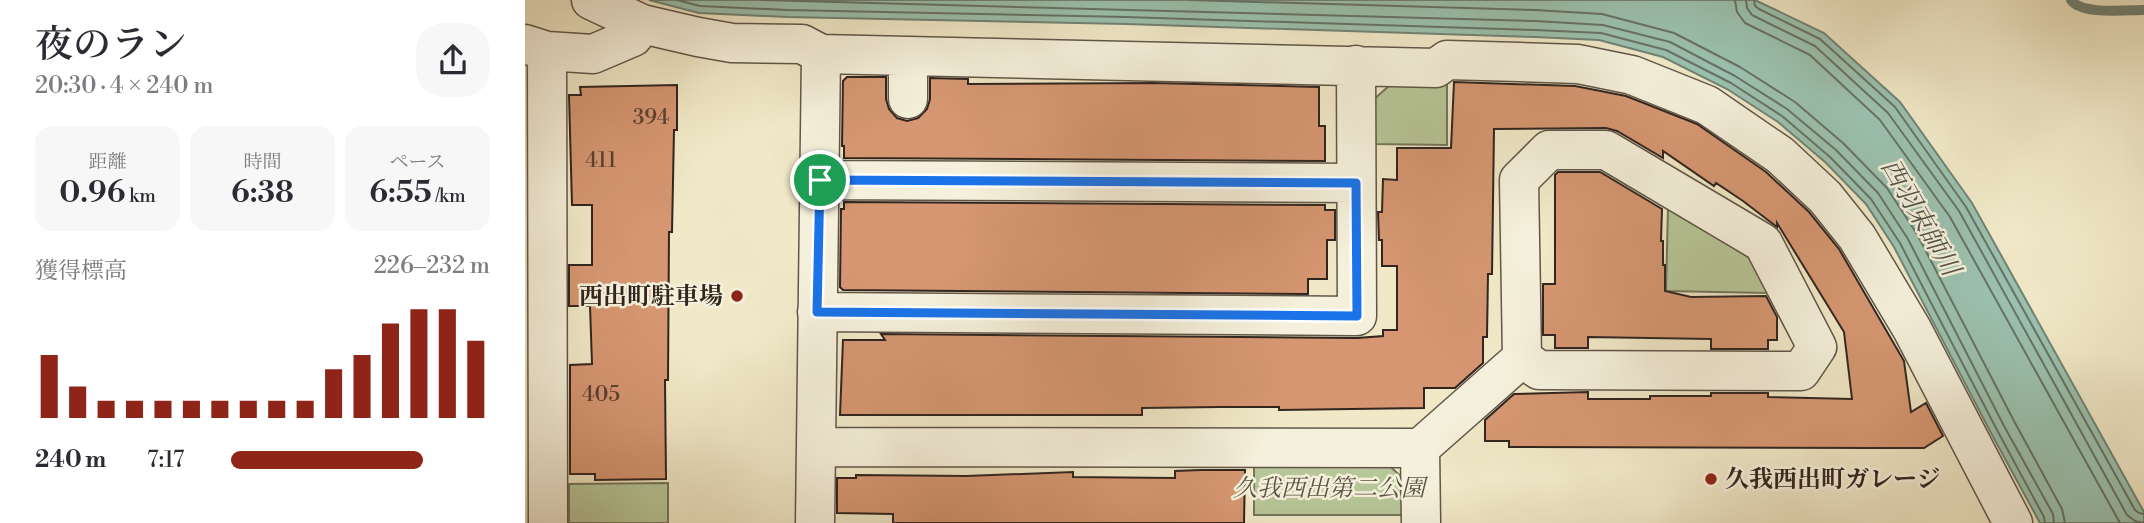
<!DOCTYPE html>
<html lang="ja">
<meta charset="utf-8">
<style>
:root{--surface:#fff;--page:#f7f7f7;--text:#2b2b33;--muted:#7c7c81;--accent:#8f2418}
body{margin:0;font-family:"Libre Bodoni","Noto Serif JP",serif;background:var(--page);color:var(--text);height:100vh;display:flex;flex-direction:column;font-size:26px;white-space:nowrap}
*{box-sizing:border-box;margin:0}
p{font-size:23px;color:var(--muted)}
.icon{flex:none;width:38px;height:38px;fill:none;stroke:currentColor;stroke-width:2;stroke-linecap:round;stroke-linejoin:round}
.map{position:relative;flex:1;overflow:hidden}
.panel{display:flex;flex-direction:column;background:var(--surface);width:525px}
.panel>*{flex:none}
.pin{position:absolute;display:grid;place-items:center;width:60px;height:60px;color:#fff;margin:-30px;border:4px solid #fff;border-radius:50%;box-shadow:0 2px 7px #0007}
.round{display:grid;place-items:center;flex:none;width:74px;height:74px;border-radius:28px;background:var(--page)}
.summary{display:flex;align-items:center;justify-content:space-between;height:119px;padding:0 35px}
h1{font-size:38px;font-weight:600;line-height:52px}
.figures{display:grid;grid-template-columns:repeat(3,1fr);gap:10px;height:119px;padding:7px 35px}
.figures div{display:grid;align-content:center;border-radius:18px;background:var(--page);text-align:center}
.figures b{font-size:30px;font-weight:600}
.figures small{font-size:19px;font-weight:400}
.figures p{font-size:19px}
.chart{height:196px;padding:14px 35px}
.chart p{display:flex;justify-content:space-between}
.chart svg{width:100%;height:126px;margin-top:7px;stroke:var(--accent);stroke-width:6}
ul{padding:0 35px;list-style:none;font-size:23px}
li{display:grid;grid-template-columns:112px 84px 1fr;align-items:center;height:52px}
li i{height:18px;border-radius:9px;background:var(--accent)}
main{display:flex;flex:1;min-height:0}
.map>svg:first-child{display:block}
.green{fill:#b7c698;stroke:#74765c;stroke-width:2}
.water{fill:#9bc1ae;stroke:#718375;stroke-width:2}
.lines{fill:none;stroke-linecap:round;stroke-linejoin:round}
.shore{stroke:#667366;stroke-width:2}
.stream{stroke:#718375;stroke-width:10}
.building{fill:#d59671;stroke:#31251f;stroke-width:2}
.minor-casing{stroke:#615649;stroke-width:41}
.minor{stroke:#f5f0db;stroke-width:38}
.route-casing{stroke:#fff;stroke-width:14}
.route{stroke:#1a73e8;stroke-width:9}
.poi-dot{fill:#8f2418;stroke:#f5f0db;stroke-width:2.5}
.labels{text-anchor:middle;stroke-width:5;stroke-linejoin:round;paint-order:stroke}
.number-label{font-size:21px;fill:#5a4134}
.poi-label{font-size:24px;font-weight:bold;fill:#31251f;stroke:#f5f0db;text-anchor:end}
.park-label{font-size:24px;font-style:italic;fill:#595543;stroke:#f5f0db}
.water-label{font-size:26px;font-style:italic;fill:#51544a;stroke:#f5f0db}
</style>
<main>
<section class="panel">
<div class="summary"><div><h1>夜のラン</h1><p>20:30 · 4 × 240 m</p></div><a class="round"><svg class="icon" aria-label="share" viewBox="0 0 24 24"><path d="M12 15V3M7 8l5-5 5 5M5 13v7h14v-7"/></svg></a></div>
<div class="figures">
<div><p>距離</p><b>0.96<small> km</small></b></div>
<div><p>時間</p><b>6:38</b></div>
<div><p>ペース</p><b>6:55<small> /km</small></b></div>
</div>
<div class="chart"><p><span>獲得標高</span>226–232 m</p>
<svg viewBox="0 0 160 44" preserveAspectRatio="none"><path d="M5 44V22M15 44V33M25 44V38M35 44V38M45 44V38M55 44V38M65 44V38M75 44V38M85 44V38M95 44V38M105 44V27M115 44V22M125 44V11M135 44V6M145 44V6M155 44V17"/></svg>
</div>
<ul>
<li><b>240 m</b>7:17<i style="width:74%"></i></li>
</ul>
</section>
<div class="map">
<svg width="1619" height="523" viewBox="0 0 1619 523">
<rect width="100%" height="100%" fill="#f0e8c7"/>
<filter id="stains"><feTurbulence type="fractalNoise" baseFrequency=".00286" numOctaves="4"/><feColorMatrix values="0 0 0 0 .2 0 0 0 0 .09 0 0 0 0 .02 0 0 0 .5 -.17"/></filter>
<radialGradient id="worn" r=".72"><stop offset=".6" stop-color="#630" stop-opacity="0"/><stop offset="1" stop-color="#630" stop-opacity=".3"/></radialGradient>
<!-- green -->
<path class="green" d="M 865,85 L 922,85 L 922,145 L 847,144 L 847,101 Z
M 1143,207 L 1228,260 L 1242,285 L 1242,293 L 1141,291 Z
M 729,461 L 860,462 L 879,479 L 879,515 L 729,515 Z
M 143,483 L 143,523 L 44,523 L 44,484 Z"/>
<!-- water -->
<path class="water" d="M 124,0 L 1230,0 L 1299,33 L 1375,102 L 1447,203 L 1619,512 L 1619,523 L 1515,523 L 1466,433 L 1369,247 L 1341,204 L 1300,162 L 1253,122 L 1202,89 L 1138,57 L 1074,40 L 1010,37 L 601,24 L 262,17 L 174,13 Z"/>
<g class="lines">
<!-- shore -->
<path class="shore" d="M 152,0 L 175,6 L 262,10 L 601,17 L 1010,30 L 1076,33 L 1141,50 L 1206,83 L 1257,116 L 1305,157 L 1346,199 L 1375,243 L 1472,430 L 1519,517 L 1520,523
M 236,0 L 1010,21 L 1078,25 L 1145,42 L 1210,76 L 1262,109 L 1311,150 L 1353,193 L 1383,239 L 1479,426 L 1528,514 L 1529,523
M 665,0 L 1010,10 L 1077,14 L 1149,33 L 1215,67 L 1270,102 L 1318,143 L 1362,188 L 1392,234 L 1489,421 L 1537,509 L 1540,523
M 1210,0 L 1212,12 L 1220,23 L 1285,55 L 1355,120 L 1425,217 L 1595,523
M 1221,0 L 1222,8 L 1227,15 L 1290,46 L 1363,113 L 1434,211 L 1602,515 L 1610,521 L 1619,523
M 1229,0 L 1230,6 L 1234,9 L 1295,39 L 1370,107 L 1441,207 L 1610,510 L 1614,513 L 1619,514"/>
<!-- stream -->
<path class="stream" d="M 1546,0 C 1556,15 1601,10 1619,10"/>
</g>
<!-- building -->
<path class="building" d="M 322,77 L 361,77 L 361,99 L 364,109 L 372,118 L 382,121 L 393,118 L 402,109 L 405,99 L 405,78 L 443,79 L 443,84 L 628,83 L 794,87 L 794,126 L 800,126 L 800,161 L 319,158 L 319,146 L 317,146 L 318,81 Z
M 929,82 L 1050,86 L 1101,96 L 1172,124 L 1241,172 L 1284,212 L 1314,249 L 1379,361 L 1386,412 L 1401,403 L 1418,436 L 1399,448 L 1346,448 L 984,447 L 984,441 L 960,441 L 960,420 L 989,394 L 1063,392 L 1063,399 L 1125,399 L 1125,396 L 1186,396 L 1186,393 L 1243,393 L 1243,397 L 1327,399 L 1319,332 L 1252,223 L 1252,227 L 1218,201 L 1191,183 L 1189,186 L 1138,151 L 1138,158 L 1092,131 L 1081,128 L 969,129 L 967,274 L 963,274 L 962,337 L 958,337 L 958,363 L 930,388 L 899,388 L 899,408 L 754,410 L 754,407 L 695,407 L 617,408 L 617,415 L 315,415 L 318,340 L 360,340 L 356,334 L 832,338 L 858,336 L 858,330 L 872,330 L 872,266 L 857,266 L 857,240 L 854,240 L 853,212 L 857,212 L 858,179 L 872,180 L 872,148 L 926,148 Z
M 152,85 L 152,130 L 149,130 L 147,232 L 144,232 L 143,380 L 140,380 L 141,479 L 70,480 L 70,474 L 45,474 L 45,365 L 67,364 L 65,306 L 44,306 L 44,265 L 67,265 L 67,205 L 47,205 L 44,95 L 56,95 L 55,87 Z
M 1033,172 L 1075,172 L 1137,209 L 1136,241 L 1138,241 L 1138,265 L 1140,265 L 1140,291 L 1166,297 L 1241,296 L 1252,317 L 1252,340 L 1243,340 L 1243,349 L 1186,349 L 1186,339 L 1063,337 L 1063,348 L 1030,348 L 1030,335 L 1018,335 L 1018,284 L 1030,284 L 1030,175 Z
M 319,202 L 800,205 L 800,210 L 810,210 L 810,240 L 802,240 L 802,279 L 783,279 L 783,294 L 318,290 L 315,287 L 316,209 L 319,209 Z
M 676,470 L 720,470 L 719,523 L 368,523 L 368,514 L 312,513 L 312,478 L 331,478 L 331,475 L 441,476 L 548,472 L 548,477 L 650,478 L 650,471 Z"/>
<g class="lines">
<!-- minor casing -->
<g class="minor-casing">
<path id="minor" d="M 66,0 L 117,24 L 173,37 L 207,43 L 277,44 L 296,54 L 911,68 L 922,60 L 995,62 L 1053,64 L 1107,75 L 1182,105 L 1255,155 L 1300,197 L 1332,237 L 1387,329 L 1488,523
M 0,44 L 22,51 L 68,54 L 108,37 L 117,24
M 22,51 L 23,523
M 383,99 L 383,56
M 295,180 L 831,183
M 292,312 L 832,316 L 831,65
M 292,447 L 895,448 L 997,358 L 994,180 L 1024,150 L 1081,150 L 1238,243 L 1292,347 L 1276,371 L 1014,370 L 997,358
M 895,448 L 896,523
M 290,523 L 296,54"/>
</g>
<!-- minor -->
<use href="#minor" class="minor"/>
</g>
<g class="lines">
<!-- route casing -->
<g class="route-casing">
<path id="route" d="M 295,180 L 831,183 L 832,316 L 292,312 Z"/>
</g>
<!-- route -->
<use href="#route" class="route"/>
</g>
<!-- markers -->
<g class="poi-dot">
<circle cx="212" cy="296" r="7"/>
<circle cx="1186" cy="479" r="7"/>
</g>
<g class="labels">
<!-- number labels -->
<g class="number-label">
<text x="126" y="124">394</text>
<text x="76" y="167">411</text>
<text x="76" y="401">405</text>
</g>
<!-- poi labels -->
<g class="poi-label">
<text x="198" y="304">西出町駐車場</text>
<text x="1200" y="487" text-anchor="start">久我西出町ガレージ</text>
</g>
<!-- park labels -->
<g class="park-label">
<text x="804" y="496">久我西出第二公園</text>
</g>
<!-- water labels -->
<g class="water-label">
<text transform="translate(1396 217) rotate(60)" y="9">西羽束師川</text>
</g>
</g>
<rect width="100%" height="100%" filter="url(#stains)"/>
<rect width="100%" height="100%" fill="url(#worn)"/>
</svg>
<div class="pin" style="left:295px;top:180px;background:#1e9e55"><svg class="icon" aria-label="arrive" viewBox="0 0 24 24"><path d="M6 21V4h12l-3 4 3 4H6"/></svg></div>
</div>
</main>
